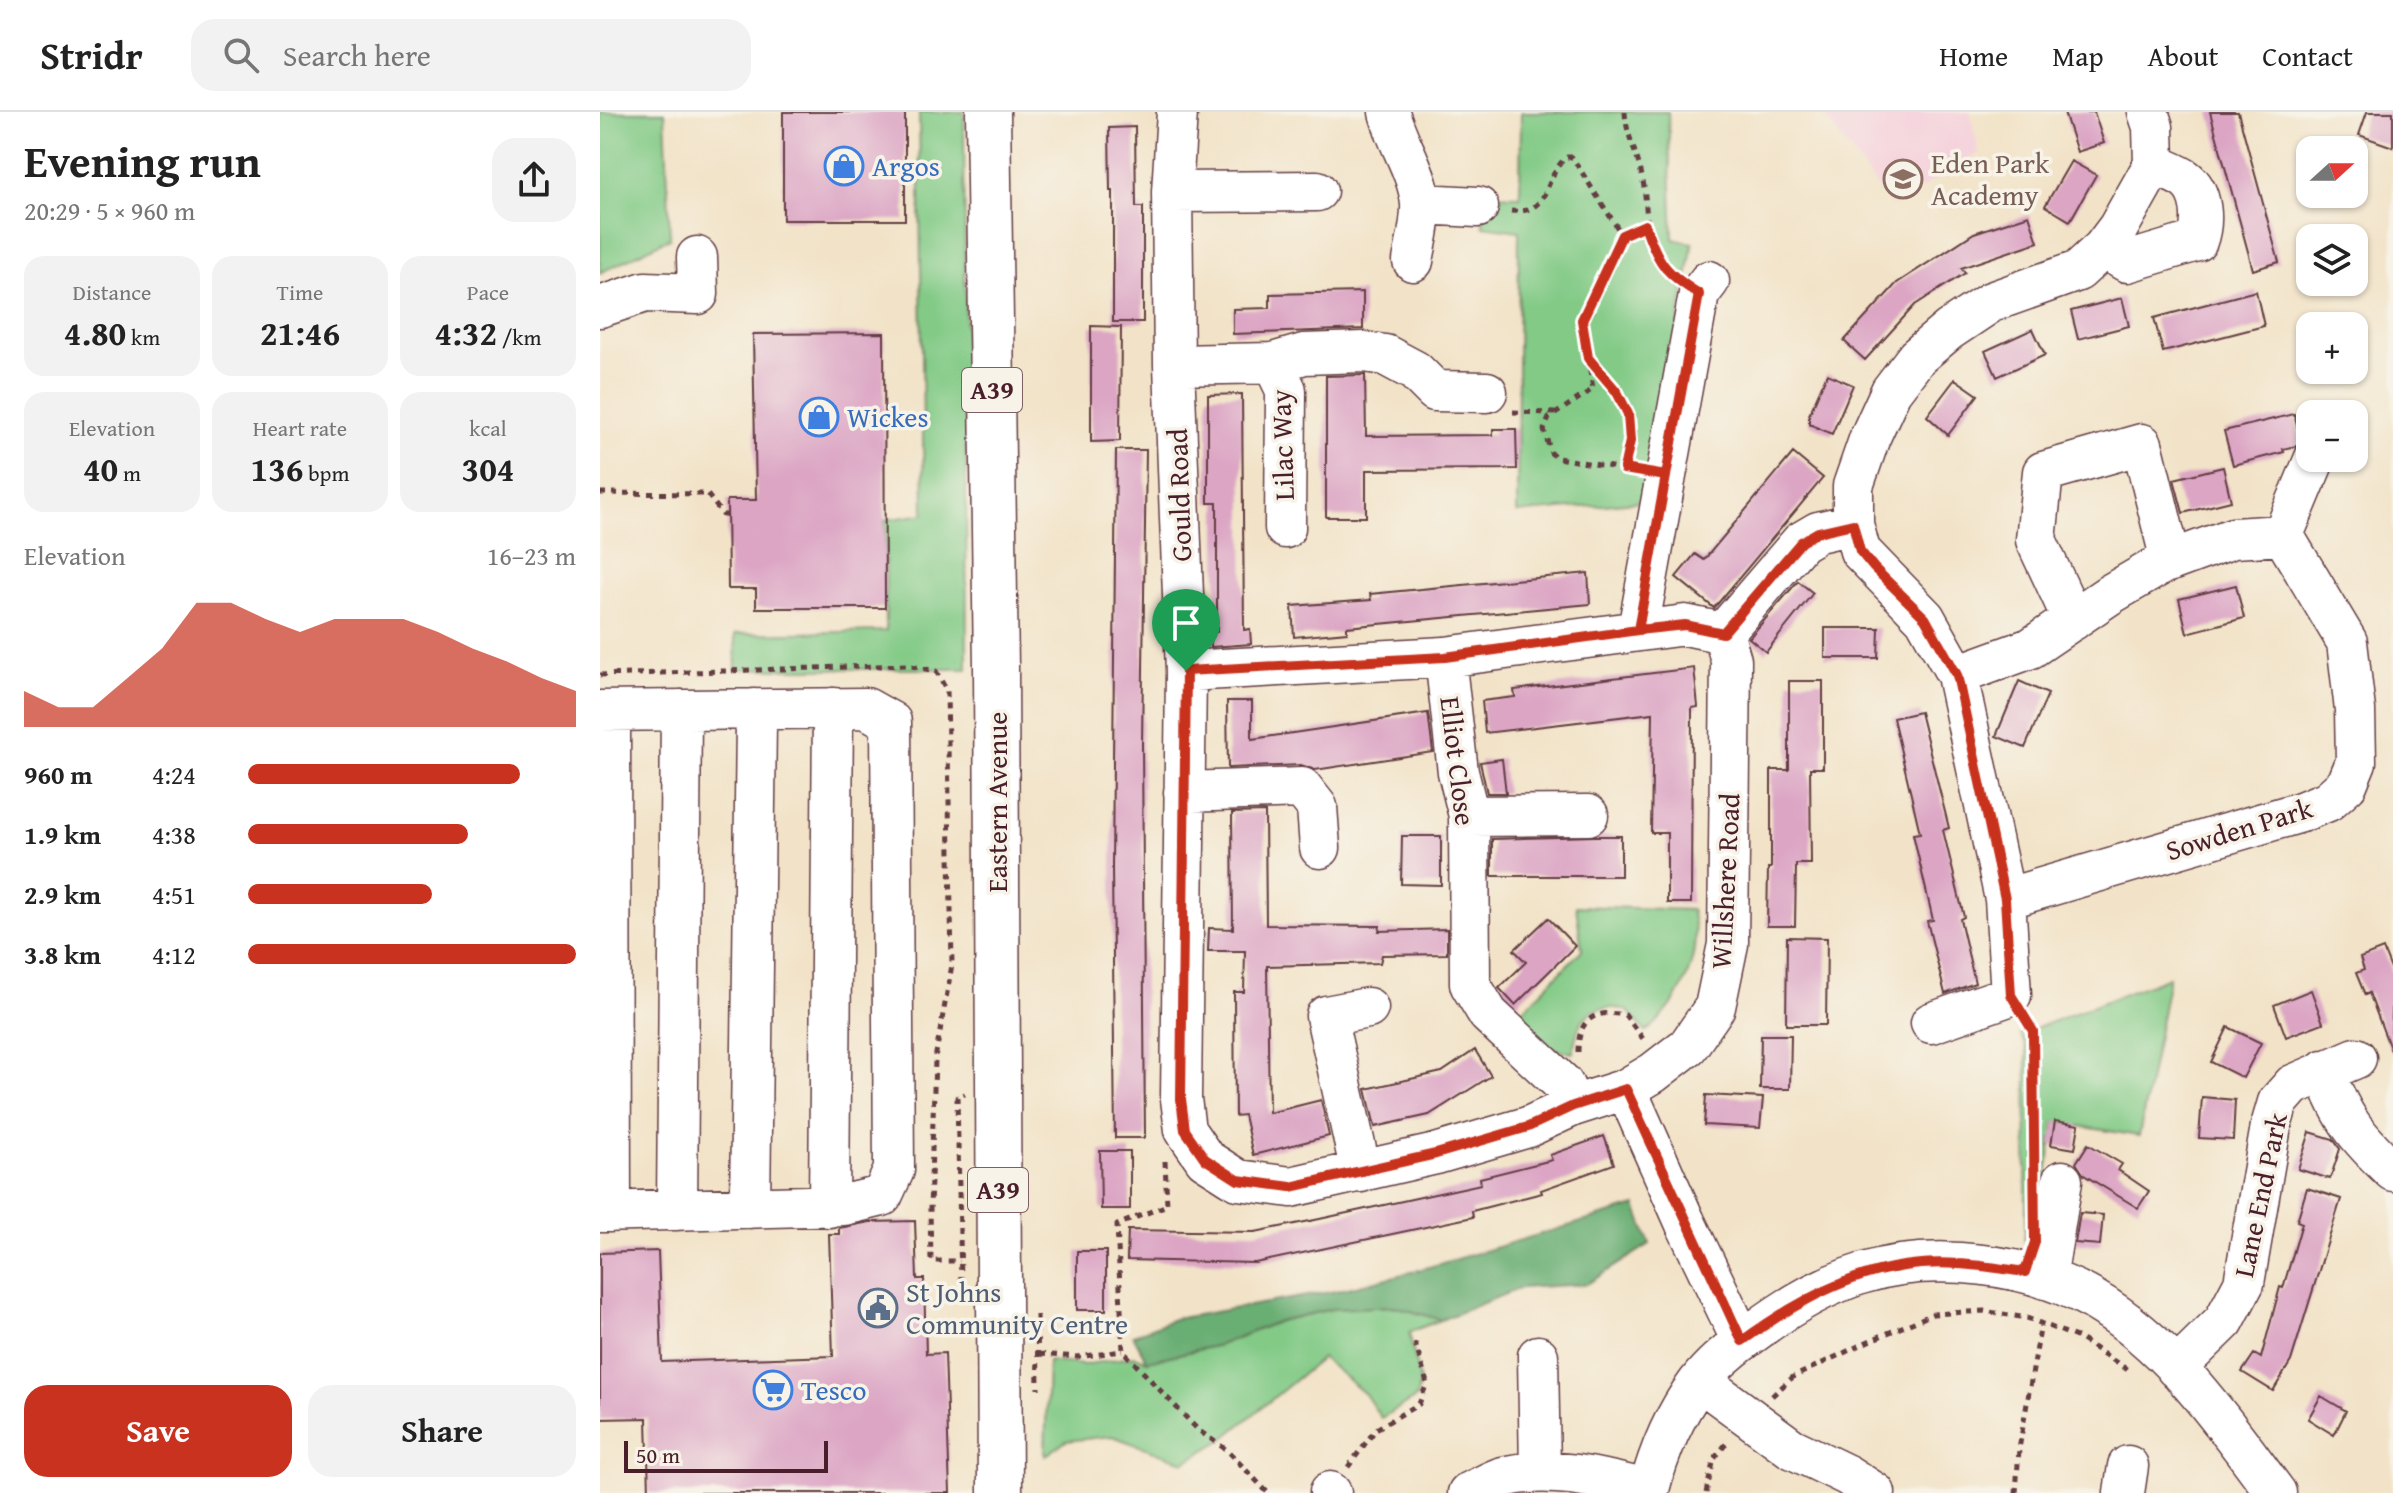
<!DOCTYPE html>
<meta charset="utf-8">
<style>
:root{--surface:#fff;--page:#f2f2f2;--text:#222;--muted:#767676;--line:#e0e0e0;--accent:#c8321e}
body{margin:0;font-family:"Gentium Book Plus",serif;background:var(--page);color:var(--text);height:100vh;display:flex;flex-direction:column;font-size:30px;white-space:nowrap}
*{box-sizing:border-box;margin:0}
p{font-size:26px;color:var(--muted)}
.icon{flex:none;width:44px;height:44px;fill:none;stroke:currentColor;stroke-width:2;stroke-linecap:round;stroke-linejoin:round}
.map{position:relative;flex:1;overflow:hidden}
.sheet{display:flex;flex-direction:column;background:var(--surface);width:600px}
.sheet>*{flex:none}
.needle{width:52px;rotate:69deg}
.fabs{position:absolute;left:1696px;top:24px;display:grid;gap:16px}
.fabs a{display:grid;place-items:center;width:72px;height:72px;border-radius:16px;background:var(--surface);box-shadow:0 2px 6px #0004;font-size:40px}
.scale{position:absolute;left:24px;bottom:20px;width:204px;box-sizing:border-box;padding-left:8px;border:4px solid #4a1f2b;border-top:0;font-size:22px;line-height:28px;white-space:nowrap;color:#4a1f2b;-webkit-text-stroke:6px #f7f3e8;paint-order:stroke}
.pin{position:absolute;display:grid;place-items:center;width:68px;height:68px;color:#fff;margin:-82px -34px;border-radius:50% 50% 50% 0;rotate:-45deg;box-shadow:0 0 8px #0007}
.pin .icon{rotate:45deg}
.round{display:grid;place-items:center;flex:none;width:84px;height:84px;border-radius:24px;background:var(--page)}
.overview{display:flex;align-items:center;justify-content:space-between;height:136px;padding:0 24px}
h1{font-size:44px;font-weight:800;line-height:60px}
.stats{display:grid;grid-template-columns:repeat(3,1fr);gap:12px;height:136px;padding:8px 24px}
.stats div{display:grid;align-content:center;border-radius:20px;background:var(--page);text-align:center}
.stats b{font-size:34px;font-weight:800}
.stats small{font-size:22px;font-weight:400}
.stats p{font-size:22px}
.chart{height:224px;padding:16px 24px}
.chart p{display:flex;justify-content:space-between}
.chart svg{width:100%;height:144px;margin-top:8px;fill:var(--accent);opacity:.7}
.action{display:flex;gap:16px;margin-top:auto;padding:16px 24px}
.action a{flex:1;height:92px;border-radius:24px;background:var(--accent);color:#fff;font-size:32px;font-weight:800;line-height:92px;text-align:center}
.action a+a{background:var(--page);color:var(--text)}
ul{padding:0 24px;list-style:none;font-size:26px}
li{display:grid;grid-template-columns:128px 96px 1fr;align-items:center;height:60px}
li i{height:20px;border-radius:10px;background:var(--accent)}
header{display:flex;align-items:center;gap:48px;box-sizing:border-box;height:112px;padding:0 40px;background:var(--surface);border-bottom:2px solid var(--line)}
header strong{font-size:38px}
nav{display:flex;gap:44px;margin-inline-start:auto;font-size:28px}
.search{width:560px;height:72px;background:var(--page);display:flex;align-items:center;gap:20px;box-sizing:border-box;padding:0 28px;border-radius:24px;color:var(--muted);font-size:30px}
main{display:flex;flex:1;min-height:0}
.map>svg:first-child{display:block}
.built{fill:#f5cfdb}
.green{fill:#82ca86;stroke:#667458;stroke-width:2}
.forest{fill:#69ae73;stroke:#5a664f;stroke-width:2}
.building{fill:#dca5c4}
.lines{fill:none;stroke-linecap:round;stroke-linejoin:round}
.minor-casing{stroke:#633c43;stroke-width:43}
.major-casing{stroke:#633c43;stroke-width:47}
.path{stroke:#633c43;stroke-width:5;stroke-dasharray:6 6;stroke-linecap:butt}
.minor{stroke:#fff;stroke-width:40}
.major{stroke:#fff;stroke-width:44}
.route-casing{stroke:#fff;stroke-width:16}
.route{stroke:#c8321e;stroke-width:10}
.labels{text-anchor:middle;stroke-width:7;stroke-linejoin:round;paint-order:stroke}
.shield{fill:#f7f3e8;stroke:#7e5f64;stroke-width:2}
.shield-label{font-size:26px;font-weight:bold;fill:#4a1f2b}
.education-label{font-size:28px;fill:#785e54;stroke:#f7f3e8;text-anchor:start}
.shop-label{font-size:28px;fill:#366cbe;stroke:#f7f3e8;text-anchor:start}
.street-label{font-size:28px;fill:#4a1f2b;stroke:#f7f3e8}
.service-label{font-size:28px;fill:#4e5e75;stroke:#f7f3e8;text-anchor:start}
</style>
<header>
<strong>Stridr</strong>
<div class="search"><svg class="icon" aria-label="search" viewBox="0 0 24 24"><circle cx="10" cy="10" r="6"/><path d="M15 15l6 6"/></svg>Search here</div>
<nav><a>Home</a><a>Map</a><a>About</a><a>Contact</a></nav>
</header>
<main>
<section class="sheet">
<div class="overview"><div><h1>Evening run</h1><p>20:29 · 5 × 960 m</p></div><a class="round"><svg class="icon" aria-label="share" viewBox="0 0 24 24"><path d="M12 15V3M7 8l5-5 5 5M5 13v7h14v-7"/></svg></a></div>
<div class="stats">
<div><p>Distance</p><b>4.80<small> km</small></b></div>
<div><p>Time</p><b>21:46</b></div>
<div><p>Pace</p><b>4:32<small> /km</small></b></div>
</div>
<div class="stats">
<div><p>Elevation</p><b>40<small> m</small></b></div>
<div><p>Heart rate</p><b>136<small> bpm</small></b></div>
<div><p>kcal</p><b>304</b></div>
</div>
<div class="chart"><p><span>Elevation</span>16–23 m</p>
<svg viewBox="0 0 160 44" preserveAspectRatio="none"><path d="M0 44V33L10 38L20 38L30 29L40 20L50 6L60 6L70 11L80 15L90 11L100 11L110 11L120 15L130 20L140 24L150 29L160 33V44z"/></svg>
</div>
<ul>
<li><b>960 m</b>4:24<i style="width:83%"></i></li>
<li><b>1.9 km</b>4:38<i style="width:67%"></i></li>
<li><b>2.9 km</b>4:51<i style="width:56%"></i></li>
<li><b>3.8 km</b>4:12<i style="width:100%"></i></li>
</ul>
<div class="action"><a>Save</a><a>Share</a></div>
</section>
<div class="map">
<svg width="1793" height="1381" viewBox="0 0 1793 1381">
<rect width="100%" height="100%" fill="#f7f3e8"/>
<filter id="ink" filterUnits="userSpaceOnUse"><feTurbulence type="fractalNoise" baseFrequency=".0125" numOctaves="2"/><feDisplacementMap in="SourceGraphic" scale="16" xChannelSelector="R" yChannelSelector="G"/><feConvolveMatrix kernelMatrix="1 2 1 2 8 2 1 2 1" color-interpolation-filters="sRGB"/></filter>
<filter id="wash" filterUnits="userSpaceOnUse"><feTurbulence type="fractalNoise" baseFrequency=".006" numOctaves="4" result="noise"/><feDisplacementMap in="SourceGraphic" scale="32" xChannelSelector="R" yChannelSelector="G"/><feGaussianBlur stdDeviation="1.8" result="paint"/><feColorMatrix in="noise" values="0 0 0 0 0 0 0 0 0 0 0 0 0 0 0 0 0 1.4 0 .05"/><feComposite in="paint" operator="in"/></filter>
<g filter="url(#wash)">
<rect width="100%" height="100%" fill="#f2e3c8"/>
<!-- built -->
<path class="built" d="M 1221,0 L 1370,0 L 1379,41 L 1292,94 Z"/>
<!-- green -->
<path class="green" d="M 0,0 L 65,0 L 70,126 L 0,161 Z
M 319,0 L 364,0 L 367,557 L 136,557 L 135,522 L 286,519 L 285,408 L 324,402 Z
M 921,0 L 1068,0 L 1073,127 L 1093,131 L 1047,389 L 917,401 L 919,119 L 883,114 L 885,83 L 920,84 Z
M 976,794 L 1091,798 C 1104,843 1081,892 1046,920 L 1027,898 C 989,889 977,907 973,941 L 949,936 L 919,902 L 982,838 Z
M 1569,865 L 1539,1024 L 1455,1010 L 1435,1138 L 1424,1136 L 1426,1106 L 1427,938 L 1420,922 Z
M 794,1194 L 841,1208 L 809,1220 L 820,1270 L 816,1286 L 781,1306 L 765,1282 L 722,1246 L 622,1328 L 585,1350 L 512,1324 L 466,1329 L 445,1344 L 448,1249 L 483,1253 L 536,1244 L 547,1249 L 619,1233 L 679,1209 L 732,1197 Z"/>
<!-- forest -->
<path class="forest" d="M 1036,1094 L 1050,1132 L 987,1172 L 920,1176 L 841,1208 L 794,1194 L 732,1197 L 679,1209 L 619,1233 L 547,1249 L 533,1223 L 574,1207 L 736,1179 L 812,1160 Z"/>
<g id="blocks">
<!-- building -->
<path class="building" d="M 183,0 L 305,0 L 305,108 L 183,108 Z
M 1464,0 L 1494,0 L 1504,31 L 1477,40 Z
M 1610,0 L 1638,0 L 1679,150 L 1653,158 Z
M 1767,0 L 1793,0 L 1793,35 L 1759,23 Z
M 535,15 L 536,95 L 543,95 L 543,210 L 513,210 L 513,79 L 510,79 L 509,16 Z
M 1471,49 L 1496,63 L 1470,109 L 1445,94 Z
M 1429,103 L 1438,130 L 1361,156 L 1365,161 L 1315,193 L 1265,248 L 1244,229 L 1297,171 L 1374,121 Z
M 1656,179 L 1664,214 L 1563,240 L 1554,206 Z
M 763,180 L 763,217 L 633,222 L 633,197 L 670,196 L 670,182 Z
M 1522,186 L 1529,214 L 1478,227 L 1471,199 Z
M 491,214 L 521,215 L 520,329 L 491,330 Z
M 1433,217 L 1445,243 L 1397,265 L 1385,239 Z
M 284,221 L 285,496 L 156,496 L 156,477 L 128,477 L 127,388 L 156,388 L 153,222 Z
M 1227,262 L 1253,273 L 1232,322 L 1209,312 L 1209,303 Z
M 765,263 L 766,324 L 893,323 L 893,317 L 916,317 L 917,357 L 766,358 L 766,405 L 726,405 L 726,264 Z
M 1355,267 L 1378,283 L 1348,323 L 1327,304 Z
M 642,282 L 644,518 L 650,517 L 651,532 L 611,535 L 611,520 L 617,520 L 617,391 L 608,391 L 608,283 Z
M 1694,302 L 1701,328 L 1696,334 L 1683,337 L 1684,340 L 1633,353 L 1624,319 Z
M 516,338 L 546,338 L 542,632 L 545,1026 L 515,1026 L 512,756 Z
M 1193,341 L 1223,366 L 1114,496 L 1076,465 L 1095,442 L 1104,448 Z
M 1623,355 L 1631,389 L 1583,401 L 1574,367 Z
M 988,461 L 990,492 L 747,515 L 747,520 L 694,525 L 692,494 L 771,488 L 770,482 Z
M 1198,469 L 1213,481 L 1166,540 L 1149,526 Z
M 1636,473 L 1644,506 L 1587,521 L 1579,487 Z
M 1225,516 L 1279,516 L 1278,546 L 1225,546 Z
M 1094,556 L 1098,595 L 1092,596 L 1091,791 L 1067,791 L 1067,721 L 1051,721 L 1053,601 L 885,621 L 882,589 L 915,585 L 914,578 Z
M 1189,569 L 1223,569 L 1223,656 L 1210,656 L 1211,752 L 1196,752 L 1195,814 L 1167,814 L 1168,756 L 1171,756 L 1171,658 L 1189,658 Z
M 1419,569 L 1448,582 L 1425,636 L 1396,624 Z
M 627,589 L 652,589 L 652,627 L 828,601 L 833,640 L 715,658 L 701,653 L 628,656 Z
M 1320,600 L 1349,716 L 1343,718 L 1364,805 L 1360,807 L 1375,871 L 1345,882 L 1327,809 L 1333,808 L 1313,722 L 1320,721 L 1293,606 Z
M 902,647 L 906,681 L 887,681 L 880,650 Z
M 665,700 L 666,813 L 780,814 L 779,819 L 847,817 L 847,842 L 782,843 L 780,851 L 667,854 L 669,1001 L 721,988 L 729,1024 L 653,1043 L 644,1003 L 635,1004 L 634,880 L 644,880 L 645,839 L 608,839 L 609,816 L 633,817 L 632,701 Z
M 802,724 L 841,724 L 841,773 L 801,772 Z
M 995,724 L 1021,724 L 1021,764 L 892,764 L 892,727 Z
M 948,806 L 975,834 L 915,893 L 899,876 L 926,850 L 914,838 Z
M 1187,825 L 1227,826 L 1226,913 L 1186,913 Z
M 1783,837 L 1793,862 L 1791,939 L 1769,881 L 1765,883 L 1756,861 L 1764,858 L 1760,846 Z
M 1711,878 L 1723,911 L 1686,925 L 1674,893 Z
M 1628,915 L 1661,931 L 1643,966 L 1611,950 Z
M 1161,923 L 1191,923 L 1190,977 L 1160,977 Z
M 875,938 L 891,964 L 829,1003 L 775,1015 L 766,977 L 842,960 Z
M 1106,983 L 1163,986 L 1160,1016 L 1104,1013 Z
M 1602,985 L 1635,988 L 1633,1028 L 1599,1026 Z
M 1455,1009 L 1479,1013 L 1475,1037 L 1451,1033 Z
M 1710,1020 L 1733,1027 L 1740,1037 L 1730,1067 L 1698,1057 Z
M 1004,1024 L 1014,1052 L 941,1078 L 942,1081 L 872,1099 L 873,1105 L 655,1151 L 527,1148 L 528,1118 L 655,1120 L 715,1108 L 881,1072 L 880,1066 L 952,1048 L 950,1043 Z
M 1488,1032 L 1522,1052 L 1518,1058 L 1549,1079 L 1538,1096 L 1484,1063 L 1476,1051 Z
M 500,1039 L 530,1039 L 530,1097 L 501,1097 Z
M 1707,1076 L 1741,1087 L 1691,1249 L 1673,1279 L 1642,1260 L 1654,1242 L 1661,1246 L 1680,1175 L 1683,1176 L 1702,1111 L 1697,1109 Z
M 1480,1101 L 1503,1103 L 1500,1133 L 1475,1131 Z
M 315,1109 L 317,1167 L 324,1167 L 326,1242 L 345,1241 L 350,1381 L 49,1381 L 47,1306 L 0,1307 L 0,1141 L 58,1139 L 62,1250 L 233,1244 L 229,1122 L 239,1122 L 239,1116 L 270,1110 Z
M 477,1139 L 506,1139 L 506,1198 L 477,1198 Z
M 1721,1284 L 1746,1299 L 1734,1323 L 1708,1307 Z"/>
</g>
</g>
<g filter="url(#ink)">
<use href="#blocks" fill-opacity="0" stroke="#633c43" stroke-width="2"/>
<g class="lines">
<!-- minor casing -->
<g class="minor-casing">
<path id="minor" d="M 577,0 L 572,80 L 574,253 L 586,559 L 581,987 L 585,1018 L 605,1047 L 638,1068 L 691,1075 L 836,1042 L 928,1015 L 973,994 L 1026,977 L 1053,961 L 1088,934 L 1115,895 L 1128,832 L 1131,548 L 1123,521
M 789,0 C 797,31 818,59 821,92 C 822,110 816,131 813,149
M 1548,0 L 1553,15 L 1554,52
M 572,80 L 717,79
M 821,92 L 878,95
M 1503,136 L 1527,150 L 1597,129 C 1604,110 1603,80 1585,67 C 1576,61 1564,57 1554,52
M 0,195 L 45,180 L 98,182 L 97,145
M 673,251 L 686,278 L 685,416
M 574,253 L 673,251 L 704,242 L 764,240 L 785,243 L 815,259 L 835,279 L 887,280
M 1683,423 L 1715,346
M 1473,508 L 1436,428 L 1443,360 L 1542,332 L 1571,449
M 1038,518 L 1099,182 L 1109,169
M 1123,521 L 1201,430 L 1218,420 L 1253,412
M 845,545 L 858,660 L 869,704 L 870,872 L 888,902 L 963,972 L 973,994
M 586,559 L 845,545 L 1085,513 L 1123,521
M 1357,563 L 1431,536 L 1509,483 L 1562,452 L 1633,426 L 1683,423 L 1747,530 L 1755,598 L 1756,650 L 1747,672 L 1728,689 L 1701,700 L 1405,787
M 0,599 L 266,596 L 291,610 L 294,1058 L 282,1084 L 244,1093 L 0,1100
M 10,599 L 11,1100
M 584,680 L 702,676 L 717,695 L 720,736
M 869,704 L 988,703
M 1331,911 L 1411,883 L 1405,787 L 1357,563 L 1325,506 L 1260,439 L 1253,412 L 1253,374 L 1270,325 L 1291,279 L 1317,245 L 1349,218 L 1391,190 L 1478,159 L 1503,136 L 1518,116 L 1554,52
M 1724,958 C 1742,1007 1756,1024 1793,1059
M 1026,977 L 1085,1110 L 1142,1229
M 761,1060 L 726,904 L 768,896
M 229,1095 L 233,596
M 150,1096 L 156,609 L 154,597
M 77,1098 L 81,598
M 1446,1167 L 1462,1069
M 938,1244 L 940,1360
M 1576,1256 L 1624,1209 L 1644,1171 L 1671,1014 L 1678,990 L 1693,973 L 1756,946
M 1100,1269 L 1191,1336 L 1247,1363 L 1275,1381
M 730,1380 L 731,1381
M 868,1381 C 880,1376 892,1368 903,1365 C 951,1353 1002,1367 1048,1378
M 1048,1381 C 1058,1342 1074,1303 1098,1271 C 1113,1251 1136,1233 1157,1218 C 1189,1194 1224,1173 1264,1161 C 1333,1140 1431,1151 1494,1188 C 1572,1234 1623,1310 1676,1381
M 1524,1381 L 1528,1354"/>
</g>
<!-- major casing -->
<g class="major-casing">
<path id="major" d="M 388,0 L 396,556 L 400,1381"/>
</g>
<!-- path -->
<path class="path" d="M 1025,0 C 1026,22 1036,39 1041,60 C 1051,98 1039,135 1072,165
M 911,99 C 952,103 943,63 967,45 L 972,45 L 1022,123
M 989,247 C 1024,289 1036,301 1024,357
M 913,300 L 955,301
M 1036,359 L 957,346 L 951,341 L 944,318 L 949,306 L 993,277 L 982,208 L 1022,123 L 1045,113
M 0,381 L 107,382 L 123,403 L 127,403
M 0,563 L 306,553 L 336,559 L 347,579 L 352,853 L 335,947 L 330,1097 L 331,1149 L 360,1149
M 1426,908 L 1433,919 L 1434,1052
M 978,940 C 978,908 993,897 1025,903 L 1044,928
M 565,1049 L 567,1093 L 517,1113 L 523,1239 L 598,1318 L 627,1338 L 668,1381
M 361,1170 L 357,985 L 365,982
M 437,1203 L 438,1277
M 439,1242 L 477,1245 L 523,1239
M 1172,1284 L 1193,1265 L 1271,1228 L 1333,1202 L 1384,1199 L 1427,1206 L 1479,1226 L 1531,1260
M 748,1355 L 776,1317 L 819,1292 L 827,1271 L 815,1231
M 1106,1381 L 1114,1347 L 1129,1328
M 1416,1381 L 1419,1337 L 1441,1212"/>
<!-- minor -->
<use href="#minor" class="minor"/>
<!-- major -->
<use href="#major" class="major"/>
</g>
</g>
<g class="lines" filter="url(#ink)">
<!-- route casing -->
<g class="route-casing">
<path id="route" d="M 586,559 L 581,987 L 585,1018 L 605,1047 L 638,1068 L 691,1075 L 836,1042 L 928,1015 L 973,994 L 1026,977 L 1142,1229 C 1207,1182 1275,1146 1358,1152 C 1380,1153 1403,1157 1425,1160 L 1435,1130 L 1433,919 L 1411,883 L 1405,787 L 1357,563 L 1325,506 L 1274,456 L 1260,439 L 1253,412 L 1218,420 L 1201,430 L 1123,521 L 1085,513 L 1038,518 C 1058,406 1079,294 1099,182 C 1065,161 1058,151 1045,113 L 1022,123 L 982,208 L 988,246 L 1017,280 L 1028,302 L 1030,329 L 1024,357 L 1066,364 L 1038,518 L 845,545 L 586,559"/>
</g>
<!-- route -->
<use href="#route" class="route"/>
</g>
<!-- icons -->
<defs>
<g id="shop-ring" transform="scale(2)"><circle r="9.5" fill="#f7f3e8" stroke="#3f7fe0" stroke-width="1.5"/><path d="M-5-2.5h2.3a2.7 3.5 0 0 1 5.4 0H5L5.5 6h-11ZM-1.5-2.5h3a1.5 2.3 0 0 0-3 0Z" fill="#3f7fe0"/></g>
<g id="school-ring" transform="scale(2)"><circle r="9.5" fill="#f7f3e8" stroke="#8d6e63" stroke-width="1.5"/><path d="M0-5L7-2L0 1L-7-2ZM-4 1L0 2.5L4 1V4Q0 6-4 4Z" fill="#8d6e63"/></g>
<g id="civic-ring" transform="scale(2)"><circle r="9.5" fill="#f7f3e8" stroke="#5c6f8a" stroke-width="1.5"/><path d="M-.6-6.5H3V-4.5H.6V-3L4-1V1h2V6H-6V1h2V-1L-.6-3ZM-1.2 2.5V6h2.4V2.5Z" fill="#5c6f8a"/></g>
<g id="supermarket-ring" transform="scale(2)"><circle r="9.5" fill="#f7f3e8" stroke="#3f7fe0" stroke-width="1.5"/><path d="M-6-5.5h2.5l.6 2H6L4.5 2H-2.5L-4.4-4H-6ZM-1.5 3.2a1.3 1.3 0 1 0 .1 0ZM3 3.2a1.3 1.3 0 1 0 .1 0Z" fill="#3f7fe0"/></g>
</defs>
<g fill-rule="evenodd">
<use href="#shop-ring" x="244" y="54"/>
<use href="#school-ring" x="1303" y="67"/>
<use href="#shop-ring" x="219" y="305"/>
<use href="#civic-ring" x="278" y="1196"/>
<use href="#supermarket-ring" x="173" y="1278"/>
</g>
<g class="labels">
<!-- shield labels -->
<g class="shield">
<rect x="362" y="256" width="60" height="44" rx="6"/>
<rect x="368" y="1056" width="60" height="44" rx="6"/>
</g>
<g class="shield-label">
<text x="392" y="287">A39</text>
<text x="398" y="1087">A39</text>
</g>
<!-- education labels -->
<g class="education-label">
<text x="1331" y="61">Eden Park<tspan x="1331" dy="32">Academy</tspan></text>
</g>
<!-- shop labels -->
<g class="shop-label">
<text x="272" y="64">Argos</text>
<text x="247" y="315">Wickes</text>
<text x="201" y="1288">Tesco</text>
</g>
<!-- street labels -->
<g class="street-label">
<text transform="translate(682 333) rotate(-92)" y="10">Lilac Way</text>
<text transform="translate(579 383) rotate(-92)" y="10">Gould Road</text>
<text transform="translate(858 649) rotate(83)" y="10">Elliot Close</text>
<text transform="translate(397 690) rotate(-90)" y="10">Eastern Avenue</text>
<text transform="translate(1639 717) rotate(-17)" y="10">Sowden Park</text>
<text transform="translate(1125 769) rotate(-87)" y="10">Willshere Road</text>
<text transform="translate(1660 1083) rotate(-78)" y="10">Lane End Park</text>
</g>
<!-- service labels -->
<g class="service-label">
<text x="306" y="1190">St Johns<tspan x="306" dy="32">Community Centre</tspan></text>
</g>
</g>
</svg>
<div class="fabs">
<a><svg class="needle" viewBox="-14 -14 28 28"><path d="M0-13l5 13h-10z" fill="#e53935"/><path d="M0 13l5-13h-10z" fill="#767676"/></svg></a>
<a><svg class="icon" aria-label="layers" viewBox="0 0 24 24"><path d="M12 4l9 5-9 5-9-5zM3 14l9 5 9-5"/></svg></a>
<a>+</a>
<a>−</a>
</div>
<div class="scale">50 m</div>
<div class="pin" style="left:586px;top:559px;background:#1e9e55"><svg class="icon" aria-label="arrive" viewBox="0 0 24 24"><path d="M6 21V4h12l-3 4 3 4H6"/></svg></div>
</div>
</main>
